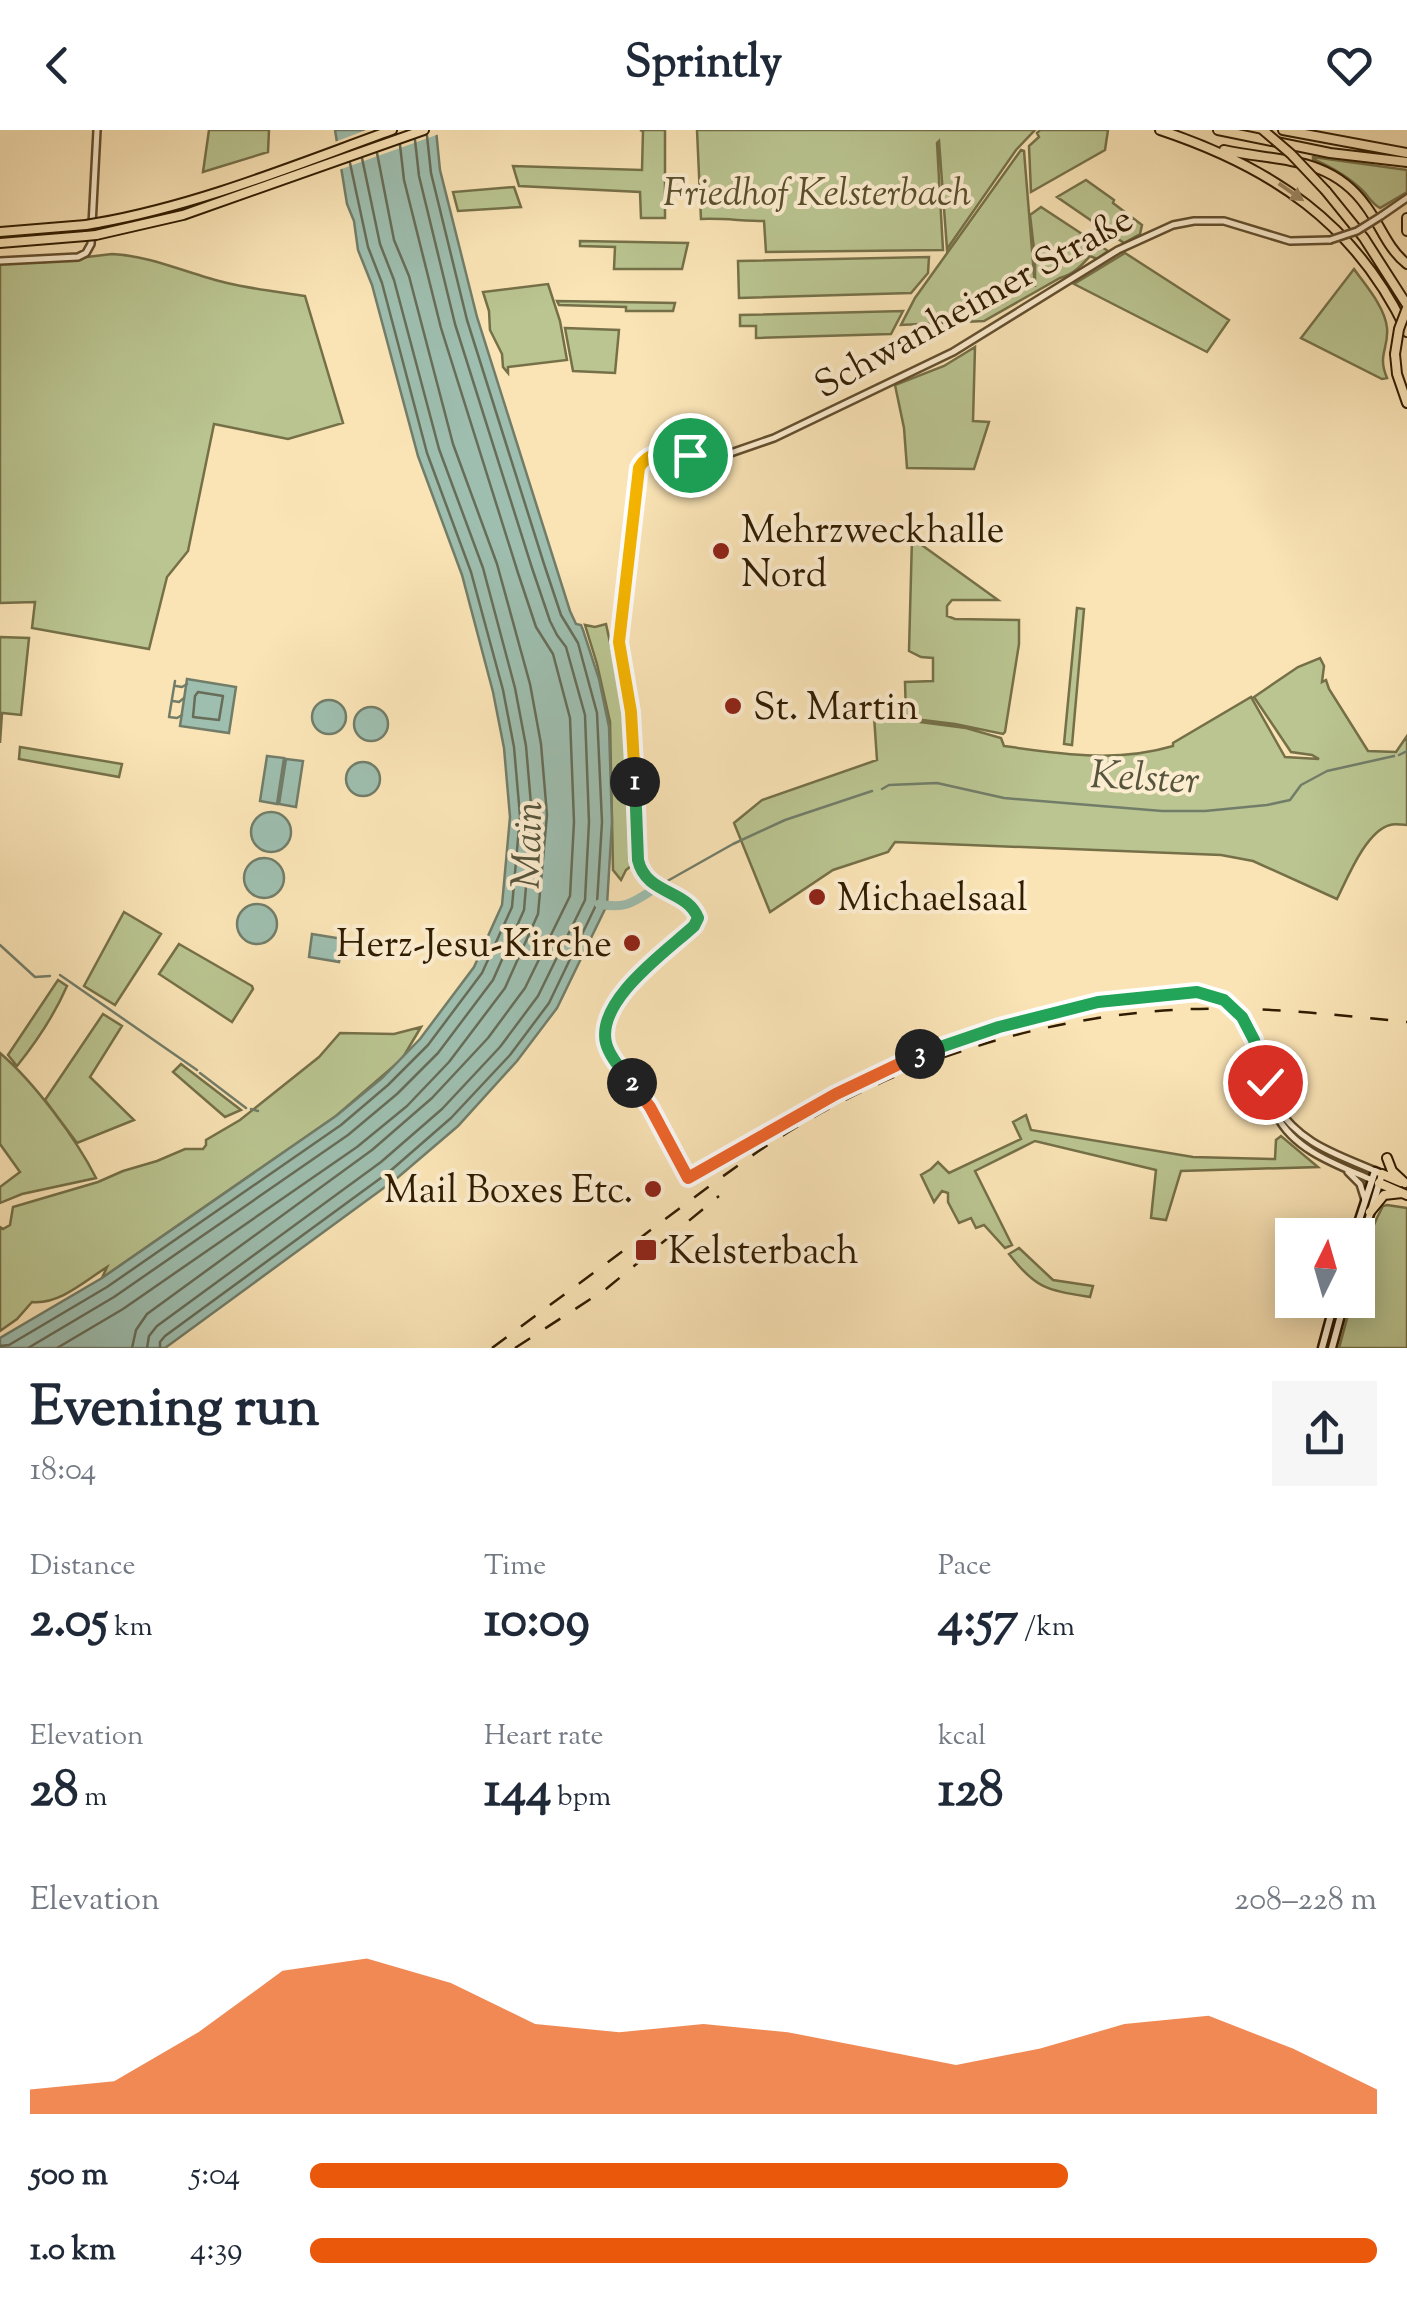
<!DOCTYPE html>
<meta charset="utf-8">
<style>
:root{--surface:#fff;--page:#f6f6f7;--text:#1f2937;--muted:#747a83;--accent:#ea580c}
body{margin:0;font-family:"Sorts Mill Goudy",serif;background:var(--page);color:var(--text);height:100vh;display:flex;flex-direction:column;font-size:38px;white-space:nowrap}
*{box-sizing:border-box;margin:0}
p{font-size:32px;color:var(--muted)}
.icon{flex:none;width:55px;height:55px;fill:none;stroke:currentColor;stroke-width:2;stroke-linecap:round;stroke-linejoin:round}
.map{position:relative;height:1218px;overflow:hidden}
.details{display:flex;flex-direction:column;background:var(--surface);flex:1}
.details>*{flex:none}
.needle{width:65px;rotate:5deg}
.buttons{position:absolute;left:1275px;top:1088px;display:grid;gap:20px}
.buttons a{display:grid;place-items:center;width:100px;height:100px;border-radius:0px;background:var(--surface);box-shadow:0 5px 25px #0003;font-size:50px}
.pin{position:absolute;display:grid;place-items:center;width:85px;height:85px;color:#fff;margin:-42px;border:5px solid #fff;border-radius:50%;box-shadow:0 2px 10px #0007}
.km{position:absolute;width:50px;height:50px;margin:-25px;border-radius:50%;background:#222;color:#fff;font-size:28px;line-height:50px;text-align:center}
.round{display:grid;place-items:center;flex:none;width:105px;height:105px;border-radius:0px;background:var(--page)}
.headline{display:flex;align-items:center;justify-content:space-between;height:170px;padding:0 30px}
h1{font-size:55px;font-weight:700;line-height:75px}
.metrics{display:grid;grid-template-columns:repeat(3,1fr);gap:15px;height:170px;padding:10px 30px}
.metrics div{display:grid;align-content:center}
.metrics b{font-size:50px;font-weight:700}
.metrics small{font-size:28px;font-weight:400}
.metrics p{font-size:28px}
.chart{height:280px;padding:20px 30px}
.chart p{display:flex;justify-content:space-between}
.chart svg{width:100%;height:180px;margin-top:10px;fill:var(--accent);opacity:.7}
ul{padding:0 30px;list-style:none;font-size:32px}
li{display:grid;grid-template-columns:160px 120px 1fr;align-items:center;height:75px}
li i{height:25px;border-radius:12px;background:var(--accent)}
header{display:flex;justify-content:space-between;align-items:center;height:130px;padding:0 30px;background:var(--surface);font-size:45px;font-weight:700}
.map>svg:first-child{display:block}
.green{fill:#bac591;stroke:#757048;stroke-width:2.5}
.water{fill:#9ebeaf;stroke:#727d69;stroke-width:2.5}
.pier{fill:#fae4b6}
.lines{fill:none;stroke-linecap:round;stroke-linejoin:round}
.shore{stroke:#676d58;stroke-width:2.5}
.stream{stroke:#727d69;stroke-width:2.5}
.river{stroke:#9ebeaf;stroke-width:9}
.tertiary-casing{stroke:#624e2e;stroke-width:10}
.secondary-casing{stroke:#301c00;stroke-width:11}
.trunk-casing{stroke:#301c00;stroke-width:12}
.tertiary{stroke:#fcedd0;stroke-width:5}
.secondary{stroke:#fcedd0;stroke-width:6}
.trunk{stroke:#fae4b6;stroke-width:8}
.rail{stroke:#301c00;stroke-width:2.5;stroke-dasharray:18 18;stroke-linecap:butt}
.tertiary-bridge-casing{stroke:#624e2e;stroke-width:10;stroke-linecap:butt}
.trunk-bridge-casing{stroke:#301c00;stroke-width:12;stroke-linecap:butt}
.tertiary-bridge{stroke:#fcedd0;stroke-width:5}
.trunk-bridge{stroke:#fae4b6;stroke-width:8}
.oneway{fill:#9f8a64}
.split-1-casing{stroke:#fff;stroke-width:20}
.split-2-casing{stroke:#fff;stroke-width:20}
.split-3-casing{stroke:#fff;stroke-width:20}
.split-4-casing{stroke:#fff;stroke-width:20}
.split-1{stroke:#f5b400;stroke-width:12}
.split-2{stroke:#22a559;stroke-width:12}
.split-3{stroke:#f0652b;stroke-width:12}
.split-4{stroke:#22a559;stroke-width:12}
.poi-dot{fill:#8f2418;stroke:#fcedd0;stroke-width:4}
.labels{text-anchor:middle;stroke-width:8;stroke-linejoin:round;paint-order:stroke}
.park-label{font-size:38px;font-style:italic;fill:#594f2c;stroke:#fcedd0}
.street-label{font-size:38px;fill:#301c00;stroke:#fcedd0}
.poi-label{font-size:38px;fill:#301c00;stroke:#fcedd0;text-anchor:start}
.water-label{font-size:40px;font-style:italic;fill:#56553d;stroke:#fcedd0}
</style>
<header><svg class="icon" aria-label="back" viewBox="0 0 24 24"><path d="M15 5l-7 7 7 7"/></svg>Sprintly<svg class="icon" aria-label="heart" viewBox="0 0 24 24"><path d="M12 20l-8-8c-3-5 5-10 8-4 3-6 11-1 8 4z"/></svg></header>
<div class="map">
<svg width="1407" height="1218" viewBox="0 0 1407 1218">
<rect width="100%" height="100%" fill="#fae4b6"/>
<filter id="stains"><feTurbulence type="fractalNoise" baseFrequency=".002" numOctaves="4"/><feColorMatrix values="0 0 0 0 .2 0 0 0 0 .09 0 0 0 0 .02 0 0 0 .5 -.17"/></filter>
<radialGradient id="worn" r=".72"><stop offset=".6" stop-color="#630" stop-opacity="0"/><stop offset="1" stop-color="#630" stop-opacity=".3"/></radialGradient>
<!-- green -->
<path class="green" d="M 209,0 L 269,0 L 268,22 L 203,42 Z
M 640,0 L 665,0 L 665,88 L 641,88 L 640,62 L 519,56 L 513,36 L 642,40 L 643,1 Z
M 697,0 L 1035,0 L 1016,20 L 947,119 L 939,11 L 937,13 L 943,120 L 766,122 L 764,91 C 743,91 723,88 701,89 Z
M 1040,0 L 1108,0 L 1105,20 L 1031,62 L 1029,16 L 1039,7 L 1037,3 Z
M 1021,20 L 1024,21 L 1035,157 L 1035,128 L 1030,85 L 1041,77 L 1108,121 L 1097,129 L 1090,126 C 1081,136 1074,144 1060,148 L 984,191 L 901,195 L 915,168 Z
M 1313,27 L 1407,40 L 1407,62 L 1380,78 C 1372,74 1369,67 1363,61 C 1348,46 1331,37 1313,29 Z
M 1086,50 L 1114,70 L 1113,73 L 1142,95 L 1140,104 L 1124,113 L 1057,67 Z
M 514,57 L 521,77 L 458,81 L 453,62 Z
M 580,111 L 688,113 L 682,139 L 614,139 L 615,117 L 580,116 Z
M 1125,123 L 1229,190 L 1207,222 L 1074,154 Z
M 112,124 C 153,126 188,144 227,153 C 252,159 279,162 305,166 L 343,293 L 288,309 L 214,294 L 188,421 L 167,447 L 149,519 L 32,498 L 35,472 L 0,473 L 0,132 L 45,132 Z
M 929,127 L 928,143 L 911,163 L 739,168 L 738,131 Z
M 1354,139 C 1366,156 1385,177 1387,198 C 1389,219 1377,224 1387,248 L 1382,249 L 1301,208 Z
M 548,154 L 560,191 L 567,230 L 508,237 L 508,243 L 503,237 L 502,224 L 490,200 L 489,181 L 483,162 Z
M 557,171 L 675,173 L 673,181 L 626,181 L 626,177 L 559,175 Z
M 903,181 L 891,204 L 756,208 L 756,196 L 740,196 L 740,185 Z
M 565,198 L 619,200 L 615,243 L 573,241 Z
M 975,217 L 973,291 L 989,292 L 974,339 L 907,338 L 904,298 L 895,255 L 944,236 Z
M 912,408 L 998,470 L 952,470 L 947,476 L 947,486 L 955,489 L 1019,490 L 1019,514 L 1005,602 L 1003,604 L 955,594 L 906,588 L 905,552 L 933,551 L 933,528 L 921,527 L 909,521 Z
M 1077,478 L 1084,479 L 1072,615 L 1064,614 Z
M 606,494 L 613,526 L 619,526 C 630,595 639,663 635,733 L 626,740 L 621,750 L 613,740 L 610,592 L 597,534 L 585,495 L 595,497 Z
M 0,507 L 29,508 L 21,585 L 2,583 L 0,613 Z
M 1320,528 L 1324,536 L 1322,552 L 1326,550 L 1329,559 L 1368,621 L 1396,622 L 1407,606 L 1407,695 C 1401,695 1395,693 1390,695 C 1366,701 1347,749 1337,769 L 1253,731 L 1221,725 L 895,712 L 888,722 L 833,740 L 770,782 L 734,693 L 762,670 L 877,630 L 874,586 L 966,598 L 1001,608 L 1004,616 C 1062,624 1116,633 1173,616 L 1173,613 L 1251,567 L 1285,627 L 1319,629 L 1312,625 L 1291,622 L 1254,567 L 1298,537 Z
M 20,617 L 122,634 L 119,647 L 19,629 Z
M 124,782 L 161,804 L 115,875 L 84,856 Z
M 179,814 L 252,856 L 253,859 L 232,892 L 159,844 Z
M 58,850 L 67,856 C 54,886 37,911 17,936 L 8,925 Z
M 103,884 L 122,896 L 90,947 L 134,990 L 77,1013 L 45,970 Z
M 421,897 L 402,929 L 336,986 L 102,1148 L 107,1137 C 85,1151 59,1175 32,1172 L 17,1189 L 0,1201 L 0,1097 L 3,1099 L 10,1095 L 13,1077 L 98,1052 L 123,1041 L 157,1031 L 185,1019 L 203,1019 L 206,1015 L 206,1010 L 240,990 L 319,927 L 340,903 L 394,904 Z
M 0,923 C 33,951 76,1008 96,1048 L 22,1064 L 0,1073 L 0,1057 L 20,1042 L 0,1014 Z
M 181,934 L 241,980 L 225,987 L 173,942 Z
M 1026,985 L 1031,1000 L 1193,1027 L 1275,1029 L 1276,1010 L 1281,1006 L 1318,1037 L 1181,1041 L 1166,1090 L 1151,1088 L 1156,1040 L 1035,1011 L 975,1041 L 1012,1115 L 1005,1118 L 984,1095 L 976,1098 L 971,1088 L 959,1093 L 948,1072 L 948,1063 L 942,1061 L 934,1072 L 921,1045 L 931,1039 L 938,1032 L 949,1043 L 1021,1009 L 1013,992 Z
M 1387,1075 L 1407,1078 L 1407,1218 L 1339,1218 L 1352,1170 L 1358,1170 C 1358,1140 1368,1103 1383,1076 Z
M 1019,1118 L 1053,1150 L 1093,1156 L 1090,1167 C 1047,1160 1036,1159 1009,1124 Z"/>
<!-- water -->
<path class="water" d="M 335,0 L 436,0 L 440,40 L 477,187 L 570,481 L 576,494 L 581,495 L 583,500 L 599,549 L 609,597 L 612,692 L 607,775 L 557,878 L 517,931 L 458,996 L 396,1049 L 165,1218 L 0,1218 L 0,1208 L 102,1148 L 336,986 L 382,948 L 420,909 L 474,837 L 502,775 L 510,687 L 504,618 L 493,562 L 462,445 L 418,326 L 372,155 L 358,120 L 354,91 L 347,74 Z
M 187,549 L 236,557 L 229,603 L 180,596 Z
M312 587a17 17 0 1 1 34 0a17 17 0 1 1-34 0Z
M354 594a17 17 0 1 1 34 0a17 17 0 1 1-34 0Z
M 267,626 L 284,628 L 277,674 L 260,671 Z
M 286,629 L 303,631 L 296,677 L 279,674 Z
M346 649a17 17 0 1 1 34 0a17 17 0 1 1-34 0Z
M251 702a20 20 0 1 1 40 0a20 20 0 1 1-40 0Z
M244 748a20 20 0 1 1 40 0a20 20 0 1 1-40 0Z
M237 794a20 20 0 1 1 40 0a20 20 0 1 1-40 0Z
M 312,804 L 343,809 L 339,832 L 309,827 Z"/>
<!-- pier -->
<path class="pier" d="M 366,0 L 441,0 L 442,3 L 336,41 L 332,13 Z"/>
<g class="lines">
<!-- shore -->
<path class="shore" d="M 198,562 L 223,566 L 219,590 L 193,587 L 195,566 Z
M 0,1216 L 9,1215 L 107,1157 L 341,995 L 388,955 L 428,915 L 482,843 L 512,777 L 520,686 L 514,617 L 503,560 L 471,442 L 427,323 L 382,153 L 368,117 L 350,33
M 28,1218 L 114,1167 L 348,1005 L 397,964 L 438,923 L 493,850 L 524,780 L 532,686 L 526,616 L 515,558 L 483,438 L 439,319 L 394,150 L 380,114 L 362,28
M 57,1218 L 123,1179 L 357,1017 L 407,976 L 449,932 L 505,858 L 538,784 L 547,685 L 541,614 L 530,554 L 497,434 L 453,314 L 409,146 L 394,110 L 377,23
M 132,1218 L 136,1200 L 147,1184 L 372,1020 L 432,968 L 488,908 L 525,858 L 570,766 L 574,692 L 570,588 L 553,524 L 536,497 L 518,443 L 441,198 L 404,50 L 400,15
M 147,1218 L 149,1206 L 157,1196 L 381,1032 L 442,979 L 500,917 L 538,866 L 585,770 L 589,692 L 585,585 L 566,517 L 557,505 L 550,491 L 532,438 L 455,194 L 419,46 L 415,10
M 160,1218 L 160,1212 L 165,1206 L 389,1042 L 451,988 L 510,925 L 549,873 L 597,773 L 602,692 L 597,583 L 578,513 L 561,485 L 544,434 L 467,190 L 431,43 L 427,6"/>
<!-- stream -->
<path class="stream" d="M 175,551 L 169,587 L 177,588 L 182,585
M 176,556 L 182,557 L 187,554
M 173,571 L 179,572 L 184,568
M 1399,625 L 1407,621
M 882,659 L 889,655 L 937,653 L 1004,668 L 1162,681 L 1205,681 L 1267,675 L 1290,670 L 1301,655 L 1327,641 L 1394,626
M 662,754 L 733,714 L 785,690 L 872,661
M 0,815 L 35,847 L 50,846
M 60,845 L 197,940
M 200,943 L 246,978
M 251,979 L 258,981"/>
<!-- river -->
<path class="river" d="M 599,774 C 623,779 631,774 651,761"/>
<!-- tertiary casing -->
<g class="tertiary-casing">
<path id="tertiary" d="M 1381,86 L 1407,68
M 0,131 L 78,127 L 86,123 L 91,114 L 97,0
M 1210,865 L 1191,862 L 1097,872 L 999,897 L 940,916 L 866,948 L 687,1049 C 675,1026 666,1001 652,979 C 638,958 616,940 607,916 C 592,873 666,822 694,796 L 697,788 C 689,763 652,764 639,736 L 631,582 L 619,513 L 620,487 L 639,338 L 644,329 L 650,325 L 722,326 L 774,308 L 953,222 L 1118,120 L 1173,95 L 1194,91 L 1224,91 L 1290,111 L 1330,110
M 1254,911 C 1261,935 1265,963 1277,986 C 1295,1021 1338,1035 1372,1050
M 1275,975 C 1302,1015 1334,1023 1375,1041
M 1348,1042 L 1360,1054 L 1365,1070"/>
</g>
<!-- secondary casing -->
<g class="secondary-casing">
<path id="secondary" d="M 1354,1105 L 1375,1041 L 1382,1044 L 1358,1124
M 1322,1218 L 1335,1170
M 1332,1218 L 1345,1170"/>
</g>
<!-- trunk casing -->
<g class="trunk-casing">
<path id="trunk" d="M 1160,0 C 1271,37 1356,93 1407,202
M 1218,0 L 1330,23 L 1407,32
M 1283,0 L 1407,23
M 1224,20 C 1278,32 1330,25 1366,76 C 1381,96 1387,118 1407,134
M 1326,61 L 1364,108 L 1407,175
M 1407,88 L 1407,101
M 97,93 C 199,75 295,35 392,0
M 0,102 L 86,95
M 96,105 L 183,85 L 424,0
M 0,113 L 86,106
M 1395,224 L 1397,244 L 1407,273
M 1387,1028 L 1392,1041 L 1405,1053
M 1382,1044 L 1401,1052
M 1379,1053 L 1407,1065
M 1370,1082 L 1384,1065 L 1402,1063"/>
</g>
<!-- tertiary -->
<use href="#tertiary" class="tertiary"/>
<!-- secondary -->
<use href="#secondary" class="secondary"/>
<!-- trunk -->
<use href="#trunk" class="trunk"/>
<!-- rail -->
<path class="rail" d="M 492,1218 C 547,1177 602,1137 656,1096 C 707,1058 757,1019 812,988 C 922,925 1046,888 1172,880 C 1251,875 1329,884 1407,892
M 515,1218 L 606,1159 L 719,1066"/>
<!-- tertiary-bridge casing -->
<g class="tertiary-bridge-casing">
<path id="tertiary-bridge" d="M 1330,110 L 1357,101 L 1381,86
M 1210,865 C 1233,873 1246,888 1254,911"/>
</g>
<!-- trunk-bridge casing -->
<g class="trunk-bridge-casing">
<path id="trunk-bridge" d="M 1263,0 L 1291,24 L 1326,61
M 86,95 L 97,93
M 86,106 L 96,105
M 1395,224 L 1399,199 L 1407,178"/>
</g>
<!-- tertiary-bridge -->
<use href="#tertiary-bridge" class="tertiary-bridge"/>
<!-- trunk-bridge -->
<use href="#trunk-bridge" class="trunk-bridge"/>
</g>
<!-- one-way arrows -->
<defs><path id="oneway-solid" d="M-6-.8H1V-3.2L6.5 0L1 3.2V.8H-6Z" transform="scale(2.5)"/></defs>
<use class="oneway" href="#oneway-solid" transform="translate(1291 62) rotate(35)"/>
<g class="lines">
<!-- split-1 casing -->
<g class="split-1-casing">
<path id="split-1" d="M 635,652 L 631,582 L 619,512 L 639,338 C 649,318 671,324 690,325"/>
</g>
<!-- split-2 casing -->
<g class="split-2-casing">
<path id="split-2" d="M 632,953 C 623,941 610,928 606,913 C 596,870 667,821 694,796 L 698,788 C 687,759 646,765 638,730 L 635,652"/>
</g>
<!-- split-3 casing -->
<g class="split-3-casing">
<path id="split-3" d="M 632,953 L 650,977 L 688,1048 L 836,964 L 920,924"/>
</g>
<!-- split-4 casing -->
<g class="split-4-casing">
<path id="split-4" d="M 920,924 L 999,897 L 1098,872 L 1197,862 L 1224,870 L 1242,887 L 1254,910 L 1265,952"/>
</g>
<!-- split-1 -->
<use href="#split-1" class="split-1"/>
<!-- split-2 -->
<use href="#split-2" class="split-2"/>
<!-- split-3 -->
<use href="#split-3" class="split-3"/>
<!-- split-4 -->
<use href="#split-4" class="split-4"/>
</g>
<!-- markers -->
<g class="poi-dot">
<circle cx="721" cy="421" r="10"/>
<circle cx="733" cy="576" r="10"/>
<circle cx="817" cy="767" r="10"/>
<circle cx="632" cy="813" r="10"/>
<circle cx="653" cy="1059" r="10"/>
<rect x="634" y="1108" width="24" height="24" rx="5"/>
</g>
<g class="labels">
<!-- park labels -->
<g class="park-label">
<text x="817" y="75">Friedhof Kelsterbach</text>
</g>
<!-- street labels -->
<g class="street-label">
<text transform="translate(973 171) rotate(-29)" y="13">Schwanheimer Straße</text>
</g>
<!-- poi labels -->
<g class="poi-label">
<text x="741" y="412">Mehrzweckhalle<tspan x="741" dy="44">Nord</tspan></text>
<text x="753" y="589">St. Martin</text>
<text x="837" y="780">Michaelsaal</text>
<text x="612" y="826" text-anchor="end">Herz-Jesu-Kirche</text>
<text x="633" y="1072" text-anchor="end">Mail Boxes Etc.</text>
<text x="668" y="1133">Kelsterbach</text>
</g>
<!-- water labels -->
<g class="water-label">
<text transform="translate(1145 646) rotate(3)" y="14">Kelster</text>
<text transform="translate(526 715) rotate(-88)" y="14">Main</text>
</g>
</g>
<rect width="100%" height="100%" filter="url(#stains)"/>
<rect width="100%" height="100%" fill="url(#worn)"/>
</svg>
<div class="buttons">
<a><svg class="needle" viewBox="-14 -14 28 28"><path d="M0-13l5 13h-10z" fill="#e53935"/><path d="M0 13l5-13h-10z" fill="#747a83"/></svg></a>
</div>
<div class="pin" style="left:690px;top:325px;background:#1e9e55"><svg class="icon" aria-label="arrive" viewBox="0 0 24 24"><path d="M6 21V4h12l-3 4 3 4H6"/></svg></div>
<div class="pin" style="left:1265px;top:952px;background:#d93025"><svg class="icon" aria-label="check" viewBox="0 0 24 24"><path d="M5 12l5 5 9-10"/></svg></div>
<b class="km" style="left:635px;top:652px">1</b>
<b class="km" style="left:632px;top:953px">2</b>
<b class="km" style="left:920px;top:924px">3</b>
</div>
<section class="details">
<div class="headline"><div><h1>Evening run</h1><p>18:04</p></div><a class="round"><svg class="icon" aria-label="share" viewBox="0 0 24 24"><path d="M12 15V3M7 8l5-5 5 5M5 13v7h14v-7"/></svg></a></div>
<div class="metrics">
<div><p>Distance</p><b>2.05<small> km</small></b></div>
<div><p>Time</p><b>10:09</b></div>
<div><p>Pace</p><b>4:57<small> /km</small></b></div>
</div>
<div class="metrics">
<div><p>Elevation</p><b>28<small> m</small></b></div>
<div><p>Heart rate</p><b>144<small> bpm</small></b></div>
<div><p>kcal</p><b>128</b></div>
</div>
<div class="chart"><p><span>Elevation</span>208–228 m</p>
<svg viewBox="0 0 160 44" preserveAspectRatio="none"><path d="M0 44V38L10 36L20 24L30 9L40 6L50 12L60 22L70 24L80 22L90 24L100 28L110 32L120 28L130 22L140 20L150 28L160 38V44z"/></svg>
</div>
<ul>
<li><b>500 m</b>5:04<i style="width:71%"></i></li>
<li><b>1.0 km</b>4:39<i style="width:100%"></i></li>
</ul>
</section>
